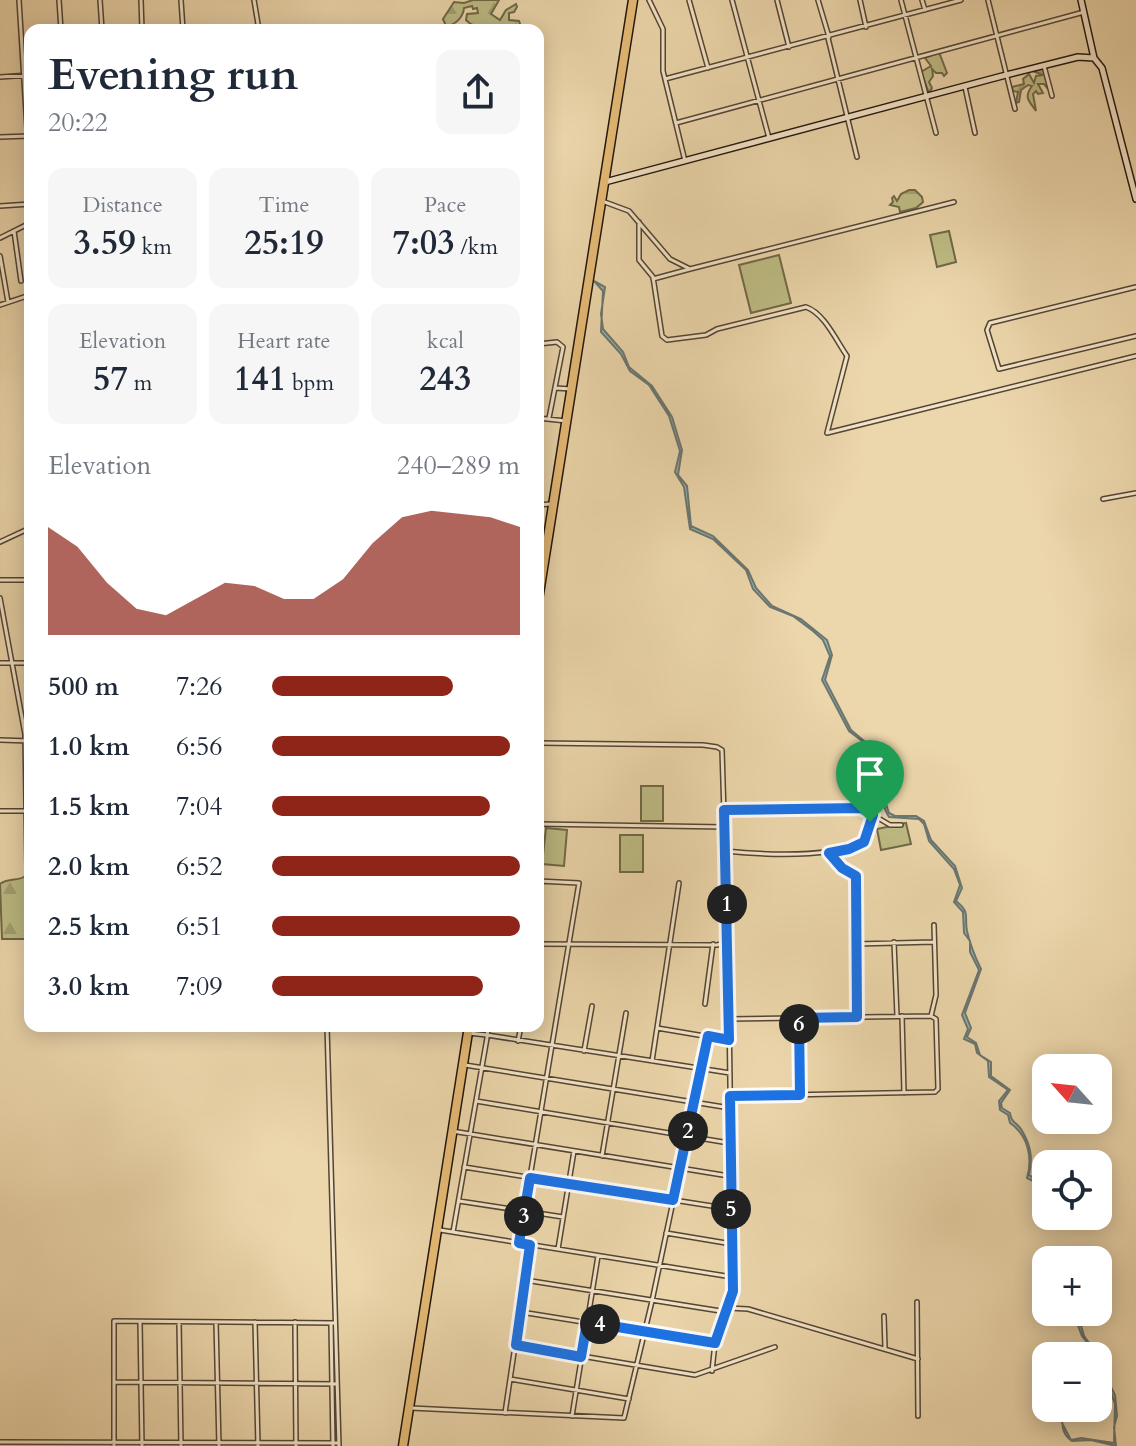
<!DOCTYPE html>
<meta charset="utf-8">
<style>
:root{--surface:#fff;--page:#f6f6f7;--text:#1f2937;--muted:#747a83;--accent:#8f2418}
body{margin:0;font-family:Cardo,serif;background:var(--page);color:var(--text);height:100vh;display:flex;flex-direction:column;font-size:30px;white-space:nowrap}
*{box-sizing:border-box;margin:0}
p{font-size:26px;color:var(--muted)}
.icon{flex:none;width:44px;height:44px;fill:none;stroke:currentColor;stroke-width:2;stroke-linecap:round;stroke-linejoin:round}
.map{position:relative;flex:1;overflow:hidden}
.details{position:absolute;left:24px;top:24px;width:520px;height:1008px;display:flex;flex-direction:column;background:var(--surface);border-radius:16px;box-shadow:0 4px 20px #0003}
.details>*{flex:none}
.needle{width:52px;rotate:297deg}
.controls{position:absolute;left:1032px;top:1054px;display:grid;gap:16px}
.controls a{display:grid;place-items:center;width:80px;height:80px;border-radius:16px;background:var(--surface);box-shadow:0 4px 20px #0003;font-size:40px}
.pin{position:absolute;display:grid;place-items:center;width:68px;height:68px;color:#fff;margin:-82px -34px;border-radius:50% 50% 50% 0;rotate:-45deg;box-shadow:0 0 8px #0007}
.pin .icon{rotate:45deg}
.km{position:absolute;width:40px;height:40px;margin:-20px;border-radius:50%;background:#222;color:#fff;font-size:22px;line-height:40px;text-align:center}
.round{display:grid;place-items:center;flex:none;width:84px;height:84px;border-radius:16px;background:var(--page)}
.overview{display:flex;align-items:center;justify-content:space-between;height:136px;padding:0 24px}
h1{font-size:44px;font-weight:800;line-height:60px}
.figures{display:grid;grid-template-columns:repeat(3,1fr);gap:12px;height:136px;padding:8px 24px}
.figures div{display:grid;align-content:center;border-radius:16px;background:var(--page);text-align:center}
.figures b{font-size:34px;font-weight:800}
.figures small{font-size:22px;font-weight:400}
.figures p{font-size:22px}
.chart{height:224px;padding:16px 24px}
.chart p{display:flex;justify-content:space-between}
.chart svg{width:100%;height:144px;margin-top:8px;fill:var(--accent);opacity:.7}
ul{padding:0 24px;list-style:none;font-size:26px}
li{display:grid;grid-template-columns:128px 96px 1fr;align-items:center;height:60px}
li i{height:20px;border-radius:10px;background:var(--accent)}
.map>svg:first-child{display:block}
.forest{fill:url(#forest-firs);stroke:#6f6848;stroke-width:2}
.pitch{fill:#bebc84;stroke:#6f6848;stroke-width:2}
.water{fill:#9cb7b3;stroke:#6a7670;stroke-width:2}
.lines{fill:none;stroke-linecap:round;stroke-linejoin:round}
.street-casing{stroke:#534534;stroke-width:6}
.secondary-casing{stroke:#20150c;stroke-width:8}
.highway-casing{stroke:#20150c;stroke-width:11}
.street{stroke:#f3e4c8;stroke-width:3}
.secondary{stroke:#f3e4c8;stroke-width:5}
.highway{stroke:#e6bb76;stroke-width:8}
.route-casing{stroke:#fff;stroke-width:16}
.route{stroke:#1a73e8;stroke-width:10}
</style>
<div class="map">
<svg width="1136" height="1446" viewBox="0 0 1136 1446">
<defs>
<pattern id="forest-firs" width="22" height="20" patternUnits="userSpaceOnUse" patternTransform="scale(2)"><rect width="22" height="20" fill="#bebc84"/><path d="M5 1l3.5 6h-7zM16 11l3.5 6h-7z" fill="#a3a171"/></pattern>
</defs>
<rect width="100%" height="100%" fill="#ecd6ab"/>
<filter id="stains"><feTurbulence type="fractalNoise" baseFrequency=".0025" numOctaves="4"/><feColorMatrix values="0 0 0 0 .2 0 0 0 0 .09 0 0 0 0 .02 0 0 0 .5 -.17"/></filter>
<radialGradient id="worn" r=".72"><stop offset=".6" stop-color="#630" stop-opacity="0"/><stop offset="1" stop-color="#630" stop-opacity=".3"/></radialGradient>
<!-- forest -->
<path class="forest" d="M 473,0 L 499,0 L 491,14 L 500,20 L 506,10 L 516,4 L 517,7 L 514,12 L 509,13 L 509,20 L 519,21 L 521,27 L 518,30 L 471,30 L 473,26 L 466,20 L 467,14 L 478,13 L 477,8 L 473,9 L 472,6 L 464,8 C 463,18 455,25 446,26 L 443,19 L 454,2 L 464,3 Z
M 939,52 L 947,73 L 944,76 L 942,73 L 936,73 L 932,69 L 933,76 L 929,82 L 932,88 L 929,93 L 921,72 L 931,66 L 925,58 Z
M 1041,68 L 1044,69 L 1049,90 L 1044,84 L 1038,84 L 1043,93 L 1038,94 L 1036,91 L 1033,94 L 1036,111 C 1028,100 1024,97 1032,86 L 1028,85 L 1021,90 L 1019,102 L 1016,103 L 1018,92 L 1013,91 L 1012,87 L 1024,84 L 1023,79 L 1029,74 L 1034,83 L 1036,76 L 1043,75 L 1035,72 Z
M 909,190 L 915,190 L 922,197 L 923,202 L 916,208 L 900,212 L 899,207 L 890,205 L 893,202 L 892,198 L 894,196 L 897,201 L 901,194 Z
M 24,877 L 30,877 L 30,939 L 2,939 L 0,884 C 8,878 17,881 24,877 Z"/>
<!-- pitch -->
<path class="pitch" d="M 949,231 L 956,262 L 937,267 L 930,235 Z
M 779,255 L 791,303 L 751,313 L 739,265 Z
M 641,786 L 663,786 L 663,821 L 641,821 Z
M 906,823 L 911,844 L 881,850 L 877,829 Z
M 546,828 L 567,830 L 564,866 L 542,864 Z
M 620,835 L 643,835 L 643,872 L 620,872 Z"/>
<!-- water -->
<path class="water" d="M 594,281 L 605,287 L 601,314 L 603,329 L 623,352 L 629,367 L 652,386 L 672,417 L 682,450 L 678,475 L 687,486 L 691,526 L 713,536 L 748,570 L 756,588 L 772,606 L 801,619 L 827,640 L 832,655 L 825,680 L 851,730 L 870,746 L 867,775 L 880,786 L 889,813 L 895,816 L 916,816 L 924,821 L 931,840 L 955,866 L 962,888 L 956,901 C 971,913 964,916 967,931 C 970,944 975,957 981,969 L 965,1013 L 971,1028 L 967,1037 L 976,1043 L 980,1055 L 991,1062 L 991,1076 L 1010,1090 L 1001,1103 L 1002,1108 L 1010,1113 C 1011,1122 1016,1122 1021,1129 C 1031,1145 1033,1158 1029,1175 L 1034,1178 L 1046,1197 L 1035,1182 L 1027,1178 C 1033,1158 1028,1135 1010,1123 L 1008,1115 L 1000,1110 L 999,1101 L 1008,1090 L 989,1077 L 988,1061 L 977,1053 L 975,1044 L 964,1039 L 968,1029 L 962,1015 L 979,970 L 970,952 L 970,941 L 964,933 L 963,912 L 954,902 L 960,885 L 954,869 L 929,841 L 924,824 L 919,819 L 889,817 C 880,803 881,786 865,778 L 866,744 L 849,731 L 822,680 L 830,656 L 823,640 L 813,631 L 793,616 L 770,607 L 753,589 L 746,570 L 713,539 L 690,529 L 684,487 L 675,472 L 680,451 L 669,416 L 649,385 L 630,371 L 621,354 L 601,332 L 603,291 Z
M 1054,1312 L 1060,1319 L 1080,1322 L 1084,1336 L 1100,1358 L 1103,1371 L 1115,1395 L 1117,1416 L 1114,1427 L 1116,1446 L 1091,1440 L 1072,1441 C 1058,1432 1065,1419 1059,1408 L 1064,1415 L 1062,1423 L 1071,1440 L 1081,1438 L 1114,1443 L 1115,1404 L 1098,1356 L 1082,1336 L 1077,1323 L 1058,1320 Z"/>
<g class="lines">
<!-- street casing -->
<g class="street-casing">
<path id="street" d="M 19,0 L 30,177
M 59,0 L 61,30
M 100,0 L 102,30
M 141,0 L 142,30
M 181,0 L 183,30
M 254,0 L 259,30
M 649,0 L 663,29 L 663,71 L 685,161
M 689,0 L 708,68
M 732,0 L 769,138
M 777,0 L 789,47
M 818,0 L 829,37
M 860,0 L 866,27
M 901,0 L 936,133
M 922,0 L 925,10
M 988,0 L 1015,109
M 828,38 L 857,157
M 1044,66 L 1052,96
M 0,77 L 30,75
M 665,79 L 961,0
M 965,87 L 975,133
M 676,123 L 1084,12
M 0,137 L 30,136
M 602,201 L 629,211 L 670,259 L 690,269 L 954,202
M 0,206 L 30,204
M 639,222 L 639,260 L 653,277 L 662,336 L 667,340 L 706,335 L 717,329 L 806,307 C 824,313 836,340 847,356 L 827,433 L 1136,356
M 14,231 L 21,281
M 0,238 L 30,223
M 0,256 L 8,302
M 653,279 L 690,269
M 1136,287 L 990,323 L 987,330 L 999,369 L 1136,336
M 0,305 L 30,295
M 538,344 L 557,342 L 563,347 L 549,418
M 555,388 L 571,389
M 538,418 L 566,421
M 1103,499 L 1136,493
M 538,505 L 550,504
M 27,530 L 30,541
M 0,542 L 30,528
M 0,580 L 30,580
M 0,598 L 25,734 L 27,865
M 0,663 L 30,663
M 0,740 L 30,741
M 538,743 L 703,745 L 717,747 L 722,750 L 728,942 L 733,1291 L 715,1343 L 712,1371
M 724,806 L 849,805 L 861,808 L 724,810
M 861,808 L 890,825 L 901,825
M 0,811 L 30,811
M 538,824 L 725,827
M 725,851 C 765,855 828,858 864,842 L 873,815
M 829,853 L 842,868 L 856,876 L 857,1016
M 538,910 L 541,882
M 894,942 L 897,1016
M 538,944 L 717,945 L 728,942
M 856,944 L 934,942
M 705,1004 L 713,944
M 902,1016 L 904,1093
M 931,1016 L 936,995 L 934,925
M 799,1018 L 800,1094
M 729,1019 L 931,1016 L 936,1019 L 938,1089 L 935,1092 L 730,1096
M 327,1026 L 339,1446
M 489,1026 L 487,1035 L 730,1073
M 657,1028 L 728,1040
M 518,1041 L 521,1026
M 584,1051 L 592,1006
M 652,1061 L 679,883
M 465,1065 L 730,1108
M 476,1101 L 729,1143
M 452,1131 L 729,1176
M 602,1156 L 626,1013
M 464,1167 L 731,1209
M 459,1201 L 563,1217
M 440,1230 L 732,1277
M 453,1232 L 487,1038 L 487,1035 L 468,1033
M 666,1233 L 732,1244
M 519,1243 L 579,883 L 538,881
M 558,1249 L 574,1151
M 525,1280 L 727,1312
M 917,1302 L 918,1416
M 728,1308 L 748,1309 L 918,1359
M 521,1312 L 714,1343
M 884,1316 L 885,1348
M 140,1322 L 142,1446
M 179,1322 L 181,1446
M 216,1322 L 219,1446
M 255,1322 L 258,1446
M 295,1322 L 296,1446
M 331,1323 L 333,1446
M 516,1345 L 695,1375 L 775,1347
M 510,1379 L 629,1399
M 114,1382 L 337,1384
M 411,1408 L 624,1418 L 652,1301 L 708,1036
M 505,1413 L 530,1245
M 572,1416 L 598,1256
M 0,1442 L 338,1443
M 114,1446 L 114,1321 L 335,1323"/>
</g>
<!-- secondary casing -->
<g class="secondary-casing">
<path id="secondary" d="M 1081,0 L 1094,58 L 1102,68 L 1136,199
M 605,182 L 1006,75 L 1078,57 L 1094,58"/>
</g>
<!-- highway casing -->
<g class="highway-casing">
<path id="highway" d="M 538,600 L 633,0
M 403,1446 L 469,1026"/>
</g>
<!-- street -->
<use href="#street" class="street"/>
<!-- secondary -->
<use href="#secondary" class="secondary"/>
<!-- highway -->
<use href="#highway" class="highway"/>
</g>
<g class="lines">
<!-- route casing -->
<g class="route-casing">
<path id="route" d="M 861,808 L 873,815 L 864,842 L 849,849 L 829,853 L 842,868 L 856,876 L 857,1017 L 799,1018 L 800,1095 L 730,1096 L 733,1291 L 715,1343 L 587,1322 L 581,1357 L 516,1345 L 530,1245 L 519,1243 L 530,1178 L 673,1200 L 708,1036 L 729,1040 L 724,810 Z"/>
</g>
<!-- route -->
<use href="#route" class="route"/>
</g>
<rect width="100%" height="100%" filter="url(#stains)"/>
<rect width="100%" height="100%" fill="url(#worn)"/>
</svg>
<div class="controls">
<a><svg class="needle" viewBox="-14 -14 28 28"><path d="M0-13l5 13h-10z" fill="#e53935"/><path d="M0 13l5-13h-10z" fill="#747a83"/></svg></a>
<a><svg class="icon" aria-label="locate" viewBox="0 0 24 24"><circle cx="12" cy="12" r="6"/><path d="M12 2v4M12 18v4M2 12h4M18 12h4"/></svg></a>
<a>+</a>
<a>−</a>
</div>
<div class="pin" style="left:870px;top:822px;background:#1e9e55"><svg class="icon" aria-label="arrive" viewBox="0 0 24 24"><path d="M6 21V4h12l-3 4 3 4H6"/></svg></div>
<b class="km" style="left:727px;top:904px">1</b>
<b class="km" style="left:688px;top:1131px">2</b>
<b class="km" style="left:524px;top:1216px">3</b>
<b class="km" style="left:600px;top:1324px">4</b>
<b class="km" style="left:731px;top:1209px">5</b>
<b class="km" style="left:799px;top:1024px">6</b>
<section class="details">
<div class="overview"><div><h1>Evening run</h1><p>20:22</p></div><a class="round"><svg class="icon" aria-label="share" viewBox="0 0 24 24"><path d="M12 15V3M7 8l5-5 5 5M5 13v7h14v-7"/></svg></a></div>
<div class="figures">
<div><p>Distance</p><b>3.59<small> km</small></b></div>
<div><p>Time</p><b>25:19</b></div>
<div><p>Pace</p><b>7:03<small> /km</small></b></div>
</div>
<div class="figures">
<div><p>Elevation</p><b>57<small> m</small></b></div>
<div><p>Heart rate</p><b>141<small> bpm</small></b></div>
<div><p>kcal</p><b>243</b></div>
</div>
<div class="chart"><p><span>Elevation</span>240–289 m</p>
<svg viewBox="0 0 160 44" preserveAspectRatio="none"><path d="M0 44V11L10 17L20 28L30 36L40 38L50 33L60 28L70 29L80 33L90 33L100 27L110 16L120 8L130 6L140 7L150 8L160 11V44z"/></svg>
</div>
<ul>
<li><b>500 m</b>7:26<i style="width:73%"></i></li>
<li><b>1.0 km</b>6:56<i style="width:96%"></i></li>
<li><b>1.5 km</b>7:04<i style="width:88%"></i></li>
<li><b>2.0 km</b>6:52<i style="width:100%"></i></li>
<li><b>2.5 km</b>6:51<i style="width:100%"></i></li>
<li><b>3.0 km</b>7:09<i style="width:85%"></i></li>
</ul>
</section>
</div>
